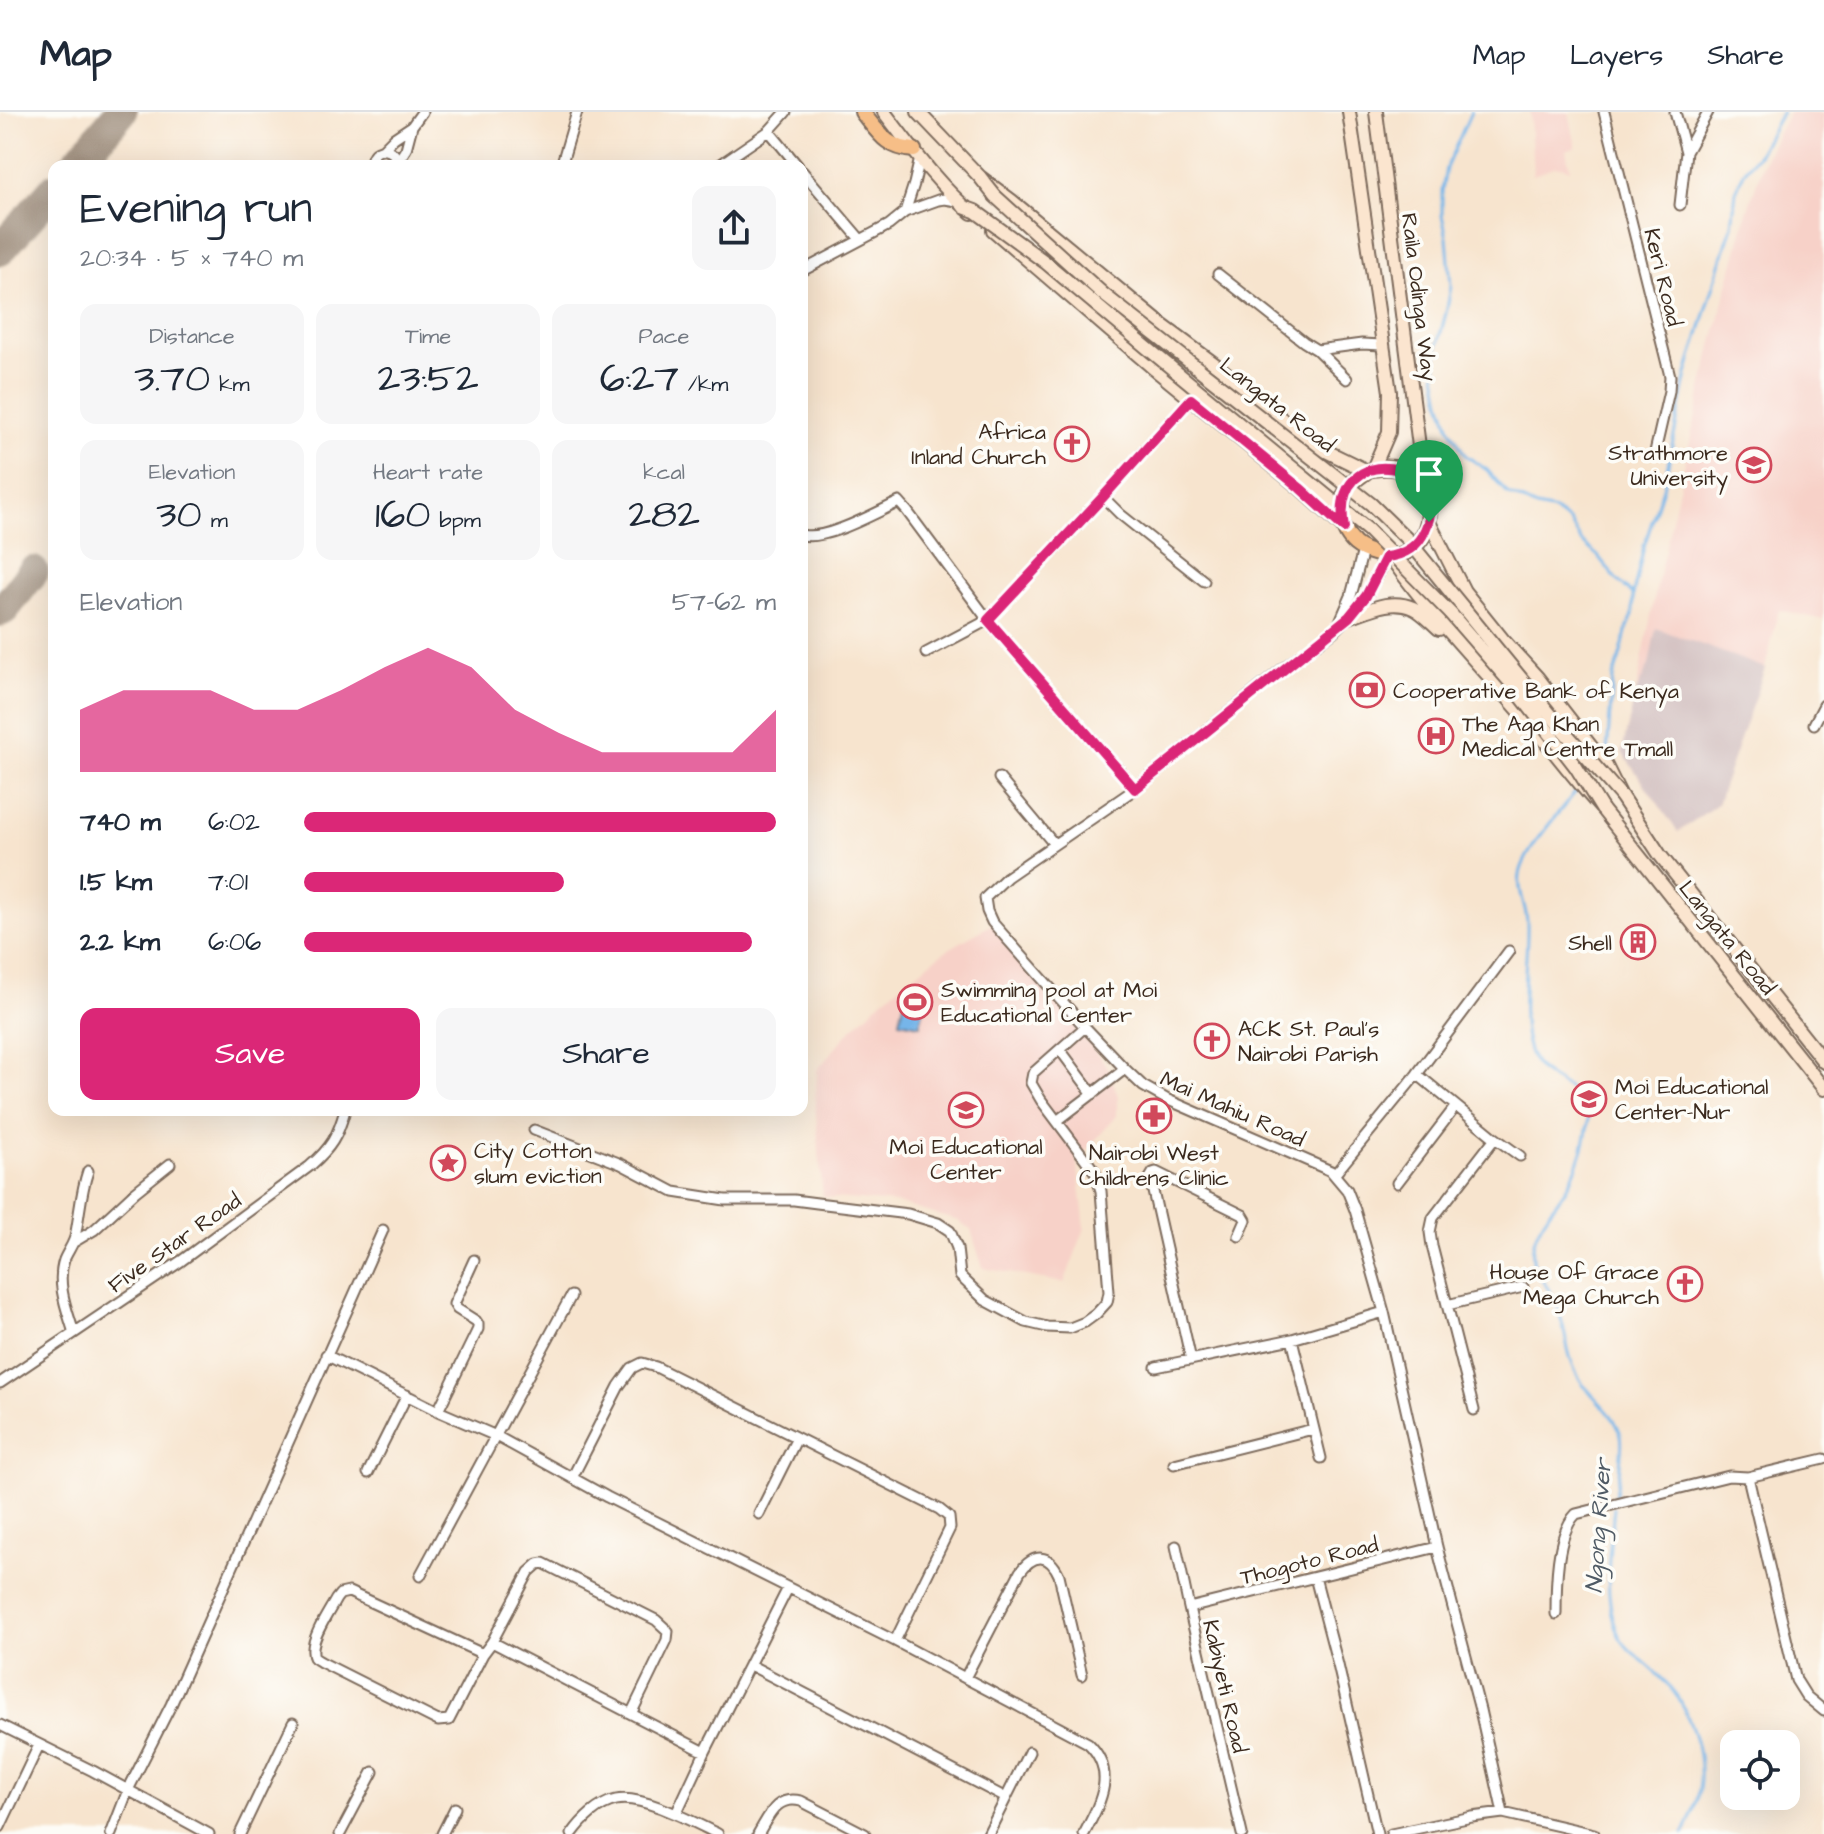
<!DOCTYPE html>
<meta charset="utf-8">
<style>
:root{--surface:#fff;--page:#f6f6f7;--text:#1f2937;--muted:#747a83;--line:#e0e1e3;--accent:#db2777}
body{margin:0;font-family:"Architects Daughter",sans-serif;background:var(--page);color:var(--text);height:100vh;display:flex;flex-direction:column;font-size:30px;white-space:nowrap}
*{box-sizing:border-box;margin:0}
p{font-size:26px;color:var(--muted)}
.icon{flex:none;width:44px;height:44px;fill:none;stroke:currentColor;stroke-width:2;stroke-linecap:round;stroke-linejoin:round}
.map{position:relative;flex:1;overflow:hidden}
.panel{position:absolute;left:48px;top:48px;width:760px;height:956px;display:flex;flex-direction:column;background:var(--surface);border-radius:16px;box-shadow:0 8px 32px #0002}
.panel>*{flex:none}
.buttons{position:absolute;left:1720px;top:1618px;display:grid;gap:16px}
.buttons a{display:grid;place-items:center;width:80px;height:80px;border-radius:16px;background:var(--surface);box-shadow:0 8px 32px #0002;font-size:40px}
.pin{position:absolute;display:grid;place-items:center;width:68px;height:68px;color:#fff;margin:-82px -34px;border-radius:50% 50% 50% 0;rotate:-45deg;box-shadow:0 0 8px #0007}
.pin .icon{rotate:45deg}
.round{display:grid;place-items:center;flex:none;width:84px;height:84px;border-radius:16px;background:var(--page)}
.head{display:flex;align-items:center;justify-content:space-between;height:136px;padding:0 32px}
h1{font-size:44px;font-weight:600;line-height:60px}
.figures{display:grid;grid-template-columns:repeat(3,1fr);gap:12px;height:136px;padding:8px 32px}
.figures div{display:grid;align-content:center;border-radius:16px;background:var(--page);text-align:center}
.figures b{font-size:40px;font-weight:600}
.figures small{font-size:22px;font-weight:400}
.figures p{font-size:22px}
.chart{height:224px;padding:16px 32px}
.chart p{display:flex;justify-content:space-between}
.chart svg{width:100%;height:144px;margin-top:8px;fill:var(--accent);opacity:.7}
.action{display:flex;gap:16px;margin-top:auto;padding:16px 32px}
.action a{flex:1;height:92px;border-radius:16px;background:var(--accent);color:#fff;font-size:32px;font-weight:600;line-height:92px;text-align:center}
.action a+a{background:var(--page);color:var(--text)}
ul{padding:0 32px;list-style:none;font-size:26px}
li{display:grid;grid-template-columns:128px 96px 1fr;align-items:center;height:60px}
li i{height:20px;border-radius:10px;background:var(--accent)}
header{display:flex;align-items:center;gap:48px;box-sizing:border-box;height:112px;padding:0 40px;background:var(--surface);border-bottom:2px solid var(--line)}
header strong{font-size:38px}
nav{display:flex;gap:44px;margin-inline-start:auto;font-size:28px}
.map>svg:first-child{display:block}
.built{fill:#f7d1c8}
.industrial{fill:#d2bfc0}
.water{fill:#76b5e9;stroke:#587084;stroke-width:2}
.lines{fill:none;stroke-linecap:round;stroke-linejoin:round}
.stream{stroke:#76b5e9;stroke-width:3}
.taxiway{stroke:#998776;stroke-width:32}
.street-casing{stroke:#7d6b5c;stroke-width:13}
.secondary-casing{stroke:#7d6b5c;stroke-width:16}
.primary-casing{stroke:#7d6b5c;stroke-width:18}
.street{stroke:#fff;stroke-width:9}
.secondary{stroke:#fbe5cf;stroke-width:12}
.primary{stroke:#f6be87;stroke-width:14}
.secondary-bridge-casing{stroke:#7d6b5c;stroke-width:16;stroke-linecap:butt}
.secondary-bridge{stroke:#fbe5cf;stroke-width:12}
.route-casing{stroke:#fff;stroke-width:16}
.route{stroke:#db2777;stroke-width:10}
.labels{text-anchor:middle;stroke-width:7;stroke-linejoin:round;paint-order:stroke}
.street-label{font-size:22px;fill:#3b2a1e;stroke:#fdfcf7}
.poi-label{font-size:22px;fill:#3b2a1e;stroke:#fdfcf7;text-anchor:start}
.water-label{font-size:24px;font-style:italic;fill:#505b65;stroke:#fdfcf7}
</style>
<header>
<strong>Map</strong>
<nav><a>Map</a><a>Layers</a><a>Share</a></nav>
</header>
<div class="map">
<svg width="1824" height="1722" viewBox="0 0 1824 1722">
<rect width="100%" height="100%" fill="#fdfcf7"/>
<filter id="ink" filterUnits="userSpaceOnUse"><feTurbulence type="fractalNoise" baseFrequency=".0125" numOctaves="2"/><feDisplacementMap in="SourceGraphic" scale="16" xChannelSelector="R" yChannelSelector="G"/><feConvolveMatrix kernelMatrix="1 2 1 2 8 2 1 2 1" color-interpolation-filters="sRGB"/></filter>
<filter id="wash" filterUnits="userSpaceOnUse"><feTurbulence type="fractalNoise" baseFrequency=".006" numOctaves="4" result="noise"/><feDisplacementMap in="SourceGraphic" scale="32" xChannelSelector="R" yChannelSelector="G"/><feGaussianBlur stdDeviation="1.8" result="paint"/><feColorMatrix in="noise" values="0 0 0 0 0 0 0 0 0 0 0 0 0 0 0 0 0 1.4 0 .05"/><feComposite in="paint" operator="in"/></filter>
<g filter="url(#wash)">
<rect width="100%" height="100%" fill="#f7e4ce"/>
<!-- built -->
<path class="built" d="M 1530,0 L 1569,0 L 1576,35 L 1566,38 L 1570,57 L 1555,54 L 1533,63 Z
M 1789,0 L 1824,0 L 1824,508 L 1779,498 L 1765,556 L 1717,692 L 1678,720 L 1622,640 L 1636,579 L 1658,468 L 1711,238 L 1747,100 L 1766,44 Z
M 994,811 L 1109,957 L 1118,985 L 1116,1005 L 1077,1048 L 1085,1116 L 1064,1171 L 983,1156 L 971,1118 L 959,1109 L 896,1091 L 823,1085 L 815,991 L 817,958 L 849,920 L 883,887 L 944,840 Z"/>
<!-- industrial -->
<path class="industrial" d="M 1656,516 L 1765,556 L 1717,692 L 1678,720 L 1622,640 L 1636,579 L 1649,553 Z"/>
<!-- water -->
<path class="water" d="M 909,867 L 929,871 L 920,913 L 900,909 Z"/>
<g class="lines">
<!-- stream -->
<path class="stream" d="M 1471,0 L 1446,56 L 1442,79 L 1442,103 L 1447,126 L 1451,174 L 1447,197 L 1437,235 L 1436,262 L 1441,289 L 1450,317 L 1465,343 L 1487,358 L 1508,382 L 1536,395 L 1555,399 L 1570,410 L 1581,429 L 1598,444 L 1615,466 L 1633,483
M 1604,645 L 1607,641 L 1613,565 L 1619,549 L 1626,520 L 1633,503 L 1633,483 L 1644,434 L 1663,376 L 1687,262 L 1732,113 L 1736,79 L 1744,60 L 1759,41 L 1782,0
M 1577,678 C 1562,697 1523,740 1520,763 C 1517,779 1527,795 1527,811 C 1529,848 1513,924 1537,954 C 1552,974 1591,976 1588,1008 C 1587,1026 1580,1049 1572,1066 C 1559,1093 1525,1119 1534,1152 C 1538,1166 1550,1176 1555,1189 C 1567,1215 1565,1246 1581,1269 C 1594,1288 1614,1300 1621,1323 C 1624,1336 1617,1373 1615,1389
M 1614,1396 C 1610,1436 1602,1480 1617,1519 C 1624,1537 1641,1546 1654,1559 C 1662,1567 1673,1577 1679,1587 C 1692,1611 1702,1641 1700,1669 C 1699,1687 1691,1705 1684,1722"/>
<!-- taxiway -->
<path class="taxiway" d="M 74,54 L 121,0
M 0,138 L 54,77
M 0,499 L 4,497 L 33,460"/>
</g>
</g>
<g filter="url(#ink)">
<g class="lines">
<!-- street casing -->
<g class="street-casing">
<path id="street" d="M 1604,0 L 1670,264 L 1669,279 L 1655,340
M 1675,0 L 1686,40
M 412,14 L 422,0
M 769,19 L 798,54
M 382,38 L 394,26 L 412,14 L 406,37 L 397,51
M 371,54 C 370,39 383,33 394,42 L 397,54
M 561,54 L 577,0
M 718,54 L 769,19 L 786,0
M 802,59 L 860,127
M 1680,93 L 1686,40 L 1708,0
M 905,100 L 914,72 L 920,46
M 802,159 L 889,113 L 905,100 L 938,88 L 945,87 L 957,89
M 1218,162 L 1304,230 L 1317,238 L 1362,232 L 1382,233
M 1317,238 L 1347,267
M 1103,385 L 1191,287
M 802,423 C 826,429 875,401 899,390 L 907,399 L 988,508 L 1135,677
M 1386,445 L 1366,484 L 1349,505 L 1337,517 L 1286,554 L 1135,677 L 1007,765 L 985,786 L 987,799 L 992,810 L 1085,915 L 1125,957 L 1143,974 L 1166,987 L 1331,1059 L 1347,1078 L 1355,1098 L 1384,1200 L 1437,1435 L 1480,1598 L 1503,1701
M 1338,514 L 1351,484 L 1363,438
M 926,541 L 988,508 L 1103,385 L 1120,402 L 1204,469
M 1814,612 L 1824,593
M 999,666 L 1054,732
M 1061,939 L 1093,982
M 1417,962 L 1495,1026 L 1520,1044
M 1057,1009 L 1125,957
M 534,1018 L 621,1052 L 674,1080 L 725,1088 L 794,1088 L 817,1091 L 908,1102 L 938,1111 L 950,1119 L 957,1136 L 960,1164 L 985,1188 L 1026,1210 L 1047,1215 L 1070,1216 L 1085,1210 L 1096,1202 L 1107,1190 L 1109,1180 L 1101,1079 L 1095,1060 L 1041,988 L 1031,971 L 1033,961 L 1085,915
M 1335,1062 L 1417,962 L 1509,839
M 1397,1071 L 1456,994
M 74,1130 L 94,1118 L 135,1080 L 170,1052
M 1447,1193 L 1523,1175
M 74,1221 C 67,1198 56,1172 64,1148 C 68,1138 75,1131 76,1120 C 80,1099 81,1079 88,1059
M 1292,1227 L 1321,1346
M 326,1243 L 438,1299 L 496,1324 L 607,1385 L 895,1529 L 1088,1631 C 1118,1660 1100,1691 1084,1722
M 1191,1248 L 1150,1066 L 1153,1061 L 1156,1060 L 1243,1103 L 1246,1108 L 1239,1124
M 1156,1255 L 1292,1227 L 1384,1200
M 0,1271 L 181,1149 L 310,1054 C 331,1036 338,1024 345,998
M 1474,1298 L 1432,1134 L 1430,1120 L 1433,1106 L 1495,1026
M 438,1299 L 478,1217 L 478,1212 L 476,1209 L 457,1197 L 454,1192 L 474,1148
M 1174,1352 L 1313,1317
M 368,1361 L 407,1283
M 1748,1365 L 1796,1568 L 1806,1584 L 1824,1599
M 572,1366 L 619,1274 L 632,1256 L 642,1251 L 656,1255 L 939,1397 L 949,1405 L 950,1416 L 895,1529
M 759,1402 L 797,1326
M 1176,1434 L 1189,1496 L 1242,1722
M 420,1464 L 571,1184
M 1315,1465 L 1338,1553 L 1377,1722
M 1189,1496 L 1437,1435
M 1556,1502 C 1556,1475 1556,1422 1576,1402 L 1729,1364 L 1748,1365 L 1824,1347
M 492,1530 L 705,1640
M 483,1542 L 349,1480 L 340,1482 L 336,1487 C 329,1500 311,1526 313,1540 C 313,1547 315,1546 321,1550 L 438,1609 L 449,1608 L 483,1542 L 492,1530 L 529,1460 L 538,1452 L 543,1451 L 656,1508 L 668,1519 L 667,1528 L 632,1600
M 750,1553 L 1006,1686
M 965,1566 L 1020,1460 C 1034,1441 1049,1441 1059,1463 L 1082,1563
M 0,1613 L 93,1659 L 209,1722
M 676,1702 L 705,1640 L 788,1476
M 0,1715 L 39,1633
M 111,1722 L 128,1678 L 171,1593 L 383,1118
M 240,1722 L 293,1611
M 340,1722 L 373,1660
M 442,1722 L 455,1696
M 572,1722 C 582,1708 598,1692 616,1688 C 642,1682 695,1711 718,1722
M 758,1722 C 769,1704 776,1683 801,1689 L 865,1722
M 988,1722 L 1029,1640
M 1391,1722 L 1472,1705 L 1503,1701 L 1594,1722"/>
</g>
<!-- secondary casing -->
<g class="secondary-casing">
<path id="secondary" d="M 884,0 C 911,35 938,73 972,101
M 918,0 L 980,65 L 1012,89 L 1162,213 L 1220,256 L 1306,327 L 1326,339 L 1367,359 L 1373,357 L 1389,320 L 1390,280 L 1349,0
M 1376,0 L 1420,342 L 1422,374
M 993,118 L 1152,255 L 1300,376 L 1344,416
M 1429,410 L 1464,479 L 1504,529 L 1537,565 L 1606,654 L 1621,684 L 1660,743 L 1824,950
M 1394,450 C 1432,504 1479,552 1522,602 C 1550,633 1574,667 1602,697 L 1824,977
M 1349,505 C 1369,498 1391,486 1413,496 C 1422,500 1431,510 1439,517"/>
</g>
<!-- primary casing -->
<g class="primary-casing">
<path id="primary" d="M 862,0 C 879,21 886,36 914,38
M 1367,359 C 1362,363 1356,366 1352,371 C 1337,388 1338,416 1355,432 C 1362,438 1369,440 1377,442 C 1441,460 1453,342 1373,357"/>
</g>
<!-- street -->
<use href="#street" class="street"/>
<!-- secondary -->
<use href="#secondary" class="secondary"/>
<!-- primary -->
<use href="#primary" class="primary"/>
<!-- secondary-bridge casing -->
<g class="secondary-bridge-casing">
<path id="secondary-bridge" d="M 980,65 L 995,84 L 1103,182 L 1371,392 L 1408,428 L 1564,619 L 1621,684
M 964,95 L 975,99 L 1045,150 L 1146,235 L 1368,418 L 1450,501 L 1510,570 L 1576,655 L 1602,697"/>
</g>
<!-- secondary-bridge -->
<use href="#secondary-bridge" class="secondary-bridge"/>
</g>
</g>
<g class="lines" filter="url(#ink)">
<!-- route casing -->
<g class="route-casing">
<path id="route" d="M 1191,287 L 1300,376 L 1344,416 C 1328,323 1457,349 1425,418 C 1418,435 1403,443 1386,445 L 1366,484 L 1349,505 L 1135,677 L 988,508 L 1103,385 Z"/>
</g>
<!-- route -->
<use href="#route" class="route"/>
</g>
<!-- icons -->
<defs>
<g id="church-ring" transform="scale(1.8)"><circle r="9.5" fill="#fdfcf7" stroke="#d1495b" stroke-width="1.5"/><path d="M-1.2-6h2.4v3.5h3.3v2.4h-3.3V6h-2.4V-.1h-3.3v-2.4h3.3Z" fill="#d1495b"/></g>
<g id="university-ring" transform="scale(1.8)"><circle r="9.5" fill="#fdfcf7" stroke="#d1495b" stroke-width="1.5"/><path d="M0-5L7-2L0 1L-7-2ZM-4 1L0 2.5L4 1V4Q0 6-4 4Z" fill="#d1495b"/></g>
<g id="bank-ring" transform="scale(1.8)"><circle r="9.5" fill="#fdfcf7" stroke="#d1495b" stroke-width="1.5"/><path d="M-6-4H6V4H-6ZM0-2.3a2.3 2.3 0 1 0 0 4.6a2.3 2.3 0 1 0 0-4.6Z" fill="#d1495b"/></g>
<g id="hospital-ring" transform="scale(1.8)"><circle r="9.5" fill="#fdfcf7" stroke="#d1495b" stroke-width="1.5"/><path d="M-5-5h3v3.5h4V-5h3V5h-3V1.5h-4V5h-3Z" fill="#d1495b"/></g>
<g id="building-ring" transform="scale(1.8)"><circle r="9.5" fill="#fdfcf7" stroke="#d1495b" stroke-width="1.5"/><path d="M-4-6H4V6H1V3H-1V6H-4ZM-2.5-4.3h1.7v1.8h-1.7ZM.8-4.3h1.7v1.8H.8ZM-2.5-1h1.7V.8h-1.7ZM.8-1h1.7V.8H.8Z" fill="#d1495b"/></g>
<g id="stadium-ring" transform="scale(1.8)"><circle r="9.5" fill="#fdfcf7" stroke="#d1495b" stroke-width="1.5"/><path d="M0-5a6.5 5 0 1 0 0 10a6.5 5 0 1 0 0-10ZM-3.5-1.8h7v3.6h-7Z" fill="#d1495b"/></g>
<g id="school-ring" transform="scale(1.8)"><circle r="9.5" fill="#fdfcf7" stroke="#d1495b" stroke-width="1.5"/><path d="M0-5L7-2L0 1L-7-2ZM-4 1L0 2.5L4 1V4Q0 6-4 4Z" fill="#d1495b"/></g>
<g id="pharmacy-ring" transform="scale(1.8)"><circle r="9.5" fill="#fdfcf7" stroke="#d1495b" stroke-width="1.5"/><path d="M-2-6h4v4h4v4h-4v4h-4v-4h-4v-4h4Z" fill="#d1495b"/></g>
<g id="sight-ring" transform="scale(1.8)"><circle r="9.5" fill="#fdfcf7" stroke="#d1495b" stroke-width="1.5"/><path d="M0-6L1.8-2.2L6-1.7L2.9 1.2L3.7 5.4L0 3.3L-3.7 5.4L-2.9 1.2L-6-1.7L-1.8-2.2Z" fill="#d1495b"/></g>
</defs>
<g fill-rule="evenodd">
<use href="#church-ring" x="1072" y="332"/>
<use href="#university-ring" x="1754" y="353"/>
<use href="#bank-ring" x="1367" y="578"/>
<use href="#hospital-ring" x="1436" y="624"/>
<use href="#building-ring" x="1638" y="830"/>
<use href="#stadium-ring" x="915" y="890"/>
<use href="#church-ring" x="1212" y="929"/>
<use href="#school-ring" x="1589" y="987"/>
<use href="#school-ring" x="966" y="998"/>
<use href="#pharmacy-ring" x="1154" y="1004"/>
<use href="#sight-ring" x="448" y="1051"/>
<use href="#church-ring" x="1685" y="1172"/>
</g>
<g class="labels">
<!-- street labels -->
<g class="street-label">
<text transform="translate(1664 165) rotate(76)" y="8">Keri Road</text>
<text transform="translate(1420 185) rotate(83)" y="8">Raila Odinga Way</text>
<text transform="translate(1278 292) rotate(38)" y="8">Langata Road</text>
<text transform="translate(1728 825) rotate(51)" y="8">Langata Road</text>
<text transform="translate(1233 996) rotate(24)" y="8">Mai Mahiu Road</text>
<text transform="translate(174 1130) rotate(-35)" y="8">Five Star Road</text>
<text transform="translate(1309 1448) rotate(-14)" y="8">Thogoto Road</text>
<text transform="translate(1226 1574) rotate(77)" y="8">Kabiyeti Road</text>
</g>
<!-- poi labels -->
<g class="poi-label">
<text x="1046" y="327" text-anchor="end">Africa<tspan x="1046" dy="25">Inland Church</tspan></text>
<text x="1728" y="348" text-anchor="end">Strathmore<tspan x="1728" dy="25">University</tspan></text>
<text x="1393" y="586">Cooperative Bank of Kenya</text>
<text x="1462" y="619">The Aga Khan<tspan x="1462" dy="25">Medical Centre Tmall</tspan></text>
<text x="1612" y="838" text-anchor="end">Shell</text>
<text x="941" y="885">Swimming pool at Moi<tspan x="941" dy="25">Educational Center</tspan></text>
<text x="1238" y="924">ACK St. Paul's<tspan x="1238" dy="25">Nairobi Parish</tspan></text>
<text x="1615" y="982">Moi Educational<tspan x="1615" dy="25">Center-Nur</tspan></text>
<text x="966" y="1042" text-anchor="middle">Moi Educational<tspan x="966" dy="25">Center</tspan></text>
<text x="474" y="1046">City Cotton<tspan x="474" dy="25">slum eviction</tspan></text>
<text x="1154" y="1048" text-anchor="middle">Nairobi West<tspan x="1154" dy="25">Childrens Clinic</tspan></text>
<text x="1659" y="1167" text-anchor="end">House Of Grace<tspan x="1659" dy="25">Mega Church</tspan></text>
</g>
<!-- water labels -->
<g class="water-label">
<text transform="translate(1598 1414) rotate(-86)" y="8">Ngong River</text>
</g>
</g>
</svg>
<div class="buttons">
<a><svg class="icon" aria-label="locate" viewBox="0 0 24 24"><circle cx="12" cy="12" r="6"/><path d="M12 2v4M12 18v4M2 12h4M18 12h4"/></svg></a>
</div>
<div class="pin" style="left:1429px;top:410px;background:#1e9e55"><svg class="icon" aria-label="arrive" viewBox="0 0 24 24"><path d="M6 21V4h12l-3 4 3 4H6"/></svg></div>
<section class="panel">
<div class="head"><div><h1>Evening run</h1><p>20:34 · 5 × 740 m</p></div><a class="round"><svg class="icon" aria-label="share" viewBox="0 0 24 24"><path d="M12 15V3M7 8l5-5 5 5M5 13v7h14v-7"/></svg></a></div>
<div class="figures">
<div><p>Distance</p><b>3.70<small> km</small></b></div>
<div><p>Time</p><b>23:52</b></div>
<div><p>Pace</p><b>6:27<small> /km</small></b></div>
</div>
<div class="figures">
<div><p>Elevation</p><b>30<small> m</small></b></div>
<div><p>Heart rate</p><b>160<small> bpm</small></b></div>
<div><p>kcal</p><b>282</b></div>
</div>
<div class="chart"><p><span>Elevation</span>57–62 m</p>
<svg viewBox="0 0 160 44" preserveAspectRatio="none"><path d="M0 44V25L10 19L20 19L30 19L40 25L50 25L60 19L70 12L80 6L90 12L100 25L110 32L120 38L130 38L140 38L150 38L160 25V44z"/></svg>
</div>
<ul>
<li><b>740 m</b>6:02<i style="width:100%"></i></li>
<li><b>1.5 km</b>7:01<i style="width:55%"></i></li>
<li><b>2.2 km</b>6:06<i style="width:95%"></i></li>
</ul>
<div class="action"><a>Save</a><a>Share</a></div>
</section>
</div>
